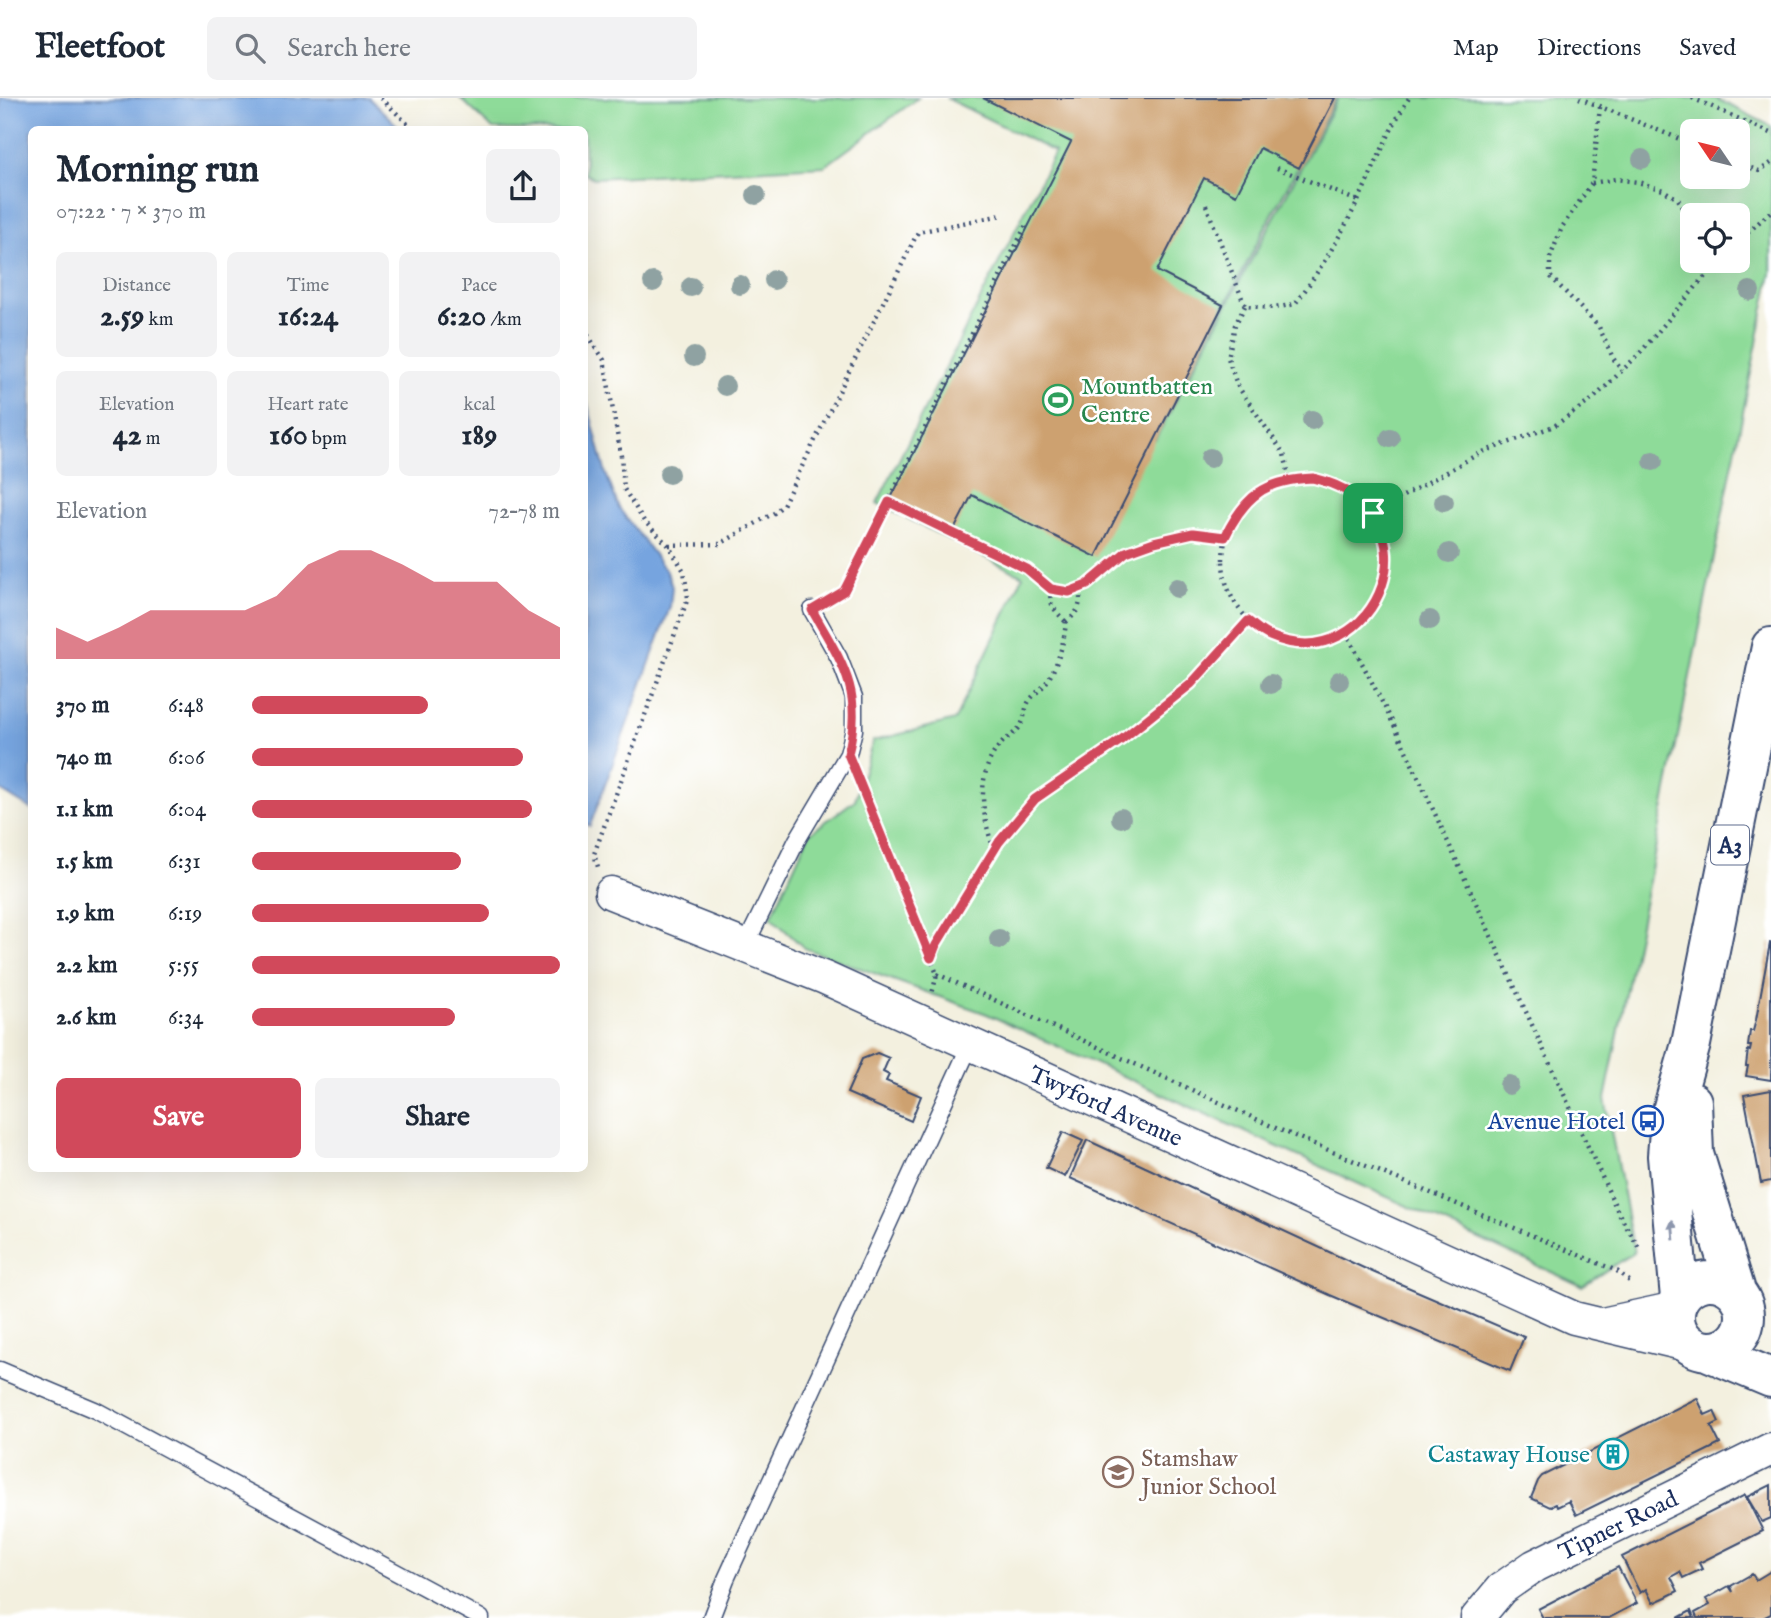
<!DOCTYPE html>
<meta charset="utf-8">
<style>
:root{--surface:#fff;--page:#f2f2f3;--text:#1f2937;--muted:#747a83;--line:#e0e1e3;--accent:#d1495b}
body{margin:0;font-family:"IM FELL English",serif;background:var(--page);color:var(--text);height:100vh;display:flex;flex-direction:column;font-size:26px;white-space:nowrap}
*{box-sizing:border-box;margin:0}
p{font-size:23px;color:var(--muted)}
.icon{flex:none;width:38px;height:38px;fill:none;stroke:currentColor;stroke-width:2;stroke-linecap:round;stroke-linejoin:round}
.map{position:relative;flex:1;overflow:hidden}
.side{position:absolute;left:28px;top:28px;width:560px;height:1046px;display:flex;flex-direction:column;background:var(--surface);border-radius:10px;box-shadow:0 7px 28px #0002}
.side>*{flex:none}
.needle{width:46px;rotate:305deg}
.tools{position:absolute;left:1680px;top:21px;display:grid;gap:14px}
.tools a{display:grid;place-items:center;width:70px;height:70px;border-radius:10px;background:var(--surface);box-shadow:0 7px 28px #0002;font-size:35px}
.pin{position:absolute;display:grid;place-items:center;width:60px;height:60px;color:#fff;margin:-30px;border-radius:14px;box-shadow:0 4px 10px #0006}
.round{display:grid;place-items:center;flex:none;width:74px;height:74px;border-radius:10px;background:var(--page)}
.overview{display:flex;align-items:center;justify-content:space-between;height:119px;padding:0 28px}
h1{font-size:38px;font-weight:700;line-height:52px}
.metrics{display:grid;grid-template-columns:repeat(3,1fr);gap:10px;height:119px;padding:7px 28px}
.metrics div{display:grid;align-content:center;border-radius:10px;background:var(--page);text-align:center}
.metrics b{font-size:30px;font-weight:700}
.metrics small{font-size:19px;font-weight:400}
.metrics p{font-size:19px}
.chart{height:196px;padding:14px 28px}
.chart p{display:flex;justify-content:space-between}
.chart svg{width:100%;height:126px;margin-top:7px;fill:var(--accent);opacity:.7}
.action{display:flex;gap:14px;margin-top:auto;padding:14px 28px}
.action a{flex:1;height:80px;border-radius:10px;background:var(--accent);color:#fff;font-size:28px;font-weight:700;line-height:80px;text-align:center}
.action a+a{background:var(--page);color:var(--text)}
ul{padding:0 28px;list-style:none;font-size:23px}
li{display:grid;grid-template-columns:112px 84px 1fr;align-items:center;height:52px}
li i{height:18px;border-radius:9px;background:var(--accent)}
header{display:flex;align-items:center;gap:42px;box-sizing:border-box;height:98px;padding:0 35px;background:var(--surface);border-bottom:2px solid var(--line)}
header strong{font-size:33px}
nav{display:flex;gap:38px;margin-inline-start:auto;font-size:24px}
.search{width:490px;height:63px;background:var(--page);display:flex;align-items:center;gap:18px;box-sizing:border-box;padding:0 24px;border-radius:10px;color:var(--muted);font-size:26px}
.map>svg:first-child{display:block}
.green{fill:#8edb99;stroke:#54857c;stroke-width:2;fill-rule:evenodd}
.water{fill:#76a4df;stroke:#486a9e;stroke-width:2}
.building{fill:#cda16f}
.lines{fill:none;stroke-linecap:round;stroke-linejoin:round}
.service-casing{stroke:#3b4c71;stroke-width:19}
.minor-casing{stroke:#3b4c71;stroke-width:35}
.primary-casing{stroke:#3b4c71;stroke-width:42}
.path{stroke:#3b4c71;stroke-width:4.5;stroke-dasharray:2 5;stroke-linecap:butt}
.service{stroke:#fff;stroke-width:16}
.minor{stroke:#fff;stroke-width:32}
.primary{stroke:#fff;stroke-width:38}
.tree{fill:#8fa2a2}
.oneway{fill:#8d97ae}
.route-casing{stroke:#fff;stroke-width:14}
.route{stroke:#d1495b;stroke-width:9}
.labels{text-anchor:middle;stroke-width:5;stroke-linejoin:round;paint-order:stroke}
.shield{fill:#fff;stroke:#5f6d8e;stroke-width:2}
.shield-label{font-size:23px;font-weight:bold;fill:#1b2f5e}
.leisure-label{font-size:24px;fill:#27864d;stroke:#fff;text-anchor:start}
.street-label{font-size:24px;fill:#1b2f5e;stroke:#fff}
.transit-label{font-size:24px;fill:#164399;stroke:#fff;text-anchor:end}
.culture-label{font-size:24px;fill:#0d838f;stroke:#fff;text-anchor:end}
.education-label{font-size:24px;fill:#785e54;stroke:#fff;text-anchor:start}
</style>
<header>
<strong>Fleetfoot</strong>
<div class="search"><svg class="icon" aria-label="search" viewBox="0 0 24 24"><circle cx="10" cy="10" r="6"/><path d="M15 15l6 6"/></svg>Search here</div>
<nav><a>Map</a><a>Directions</a><a>Saved</a></nav>
</header>
<div class="map">
<svg width="1771" height="1520" viewBox="0 0 1771 1520">
<rect width="100%" height="100%" fill="#fff"/>
<filter id="ink" filterUnits="userSpaceOnUse"><feTurbulence type="fractalNoise" baseFrequency=".0143" numOctaves="2"/><feDisplacementMap in="SourceGraphic" scale="14" xChannelSelector="R" yChannelSelector="G"/><feConvolveMatrix kernelMatrix="1 2 1 2 8 2 1 2 1" color-interpolation-filters="sRGB"/></filter>
<filter id="wash" filterUnits="userSpaceOnUse"><feTurbulence type="fractalNoise" baseFrequency=".00686" numOctaves="4" result="noise"/><feDisplacementMap in="SourceGraphic" scale="28" xChannelSelector="R" yChannelSelector="G"/><feGaussianBlur stdDeviation="1.57" result="paint"/><feColorMatrix in="noise" values="0 0 0 0 0 0 0 0 0 0 0 0 0 0 0 0 0 1.4 0 .05"/><feComposite in="paint" operator="in"/></filter>
<g filter="url(#wash)">
<rect width="100%" height="100%" fill="#f3f0df"/>
<!-- green -->
<path class="green" d="M 460,0 L 918,0 L 825,68 L 594,80 L 585,76 L 584,32 L 493,31 Z
M 946,0 L 1336,0 L 1275,111 L 1155,342 L 1338,0 L 1715,0 L 1771,28 L 1771,175 L 1605,1001 L 1634,1154 L 1582,1188 L 987,916 L 804,850 L 771,819 L 809,736 L 855,702 L 873,643 L 955,622 L 1023,478 L 877,405 L 1055,54 ZM 1692,33 L 1738,33 L 1738,79 L 1692,79 ZM 1692,117 L 1738,117 L 1738,163 L 1692,163 Z"/>
<!-- water -->
<path class="water" d="M 0,0 L 369,0 L 401,31 L 32,32 L 31,711 L 0,692 Z
M 585,296 L 605,373 L 619,410 L 667,474 L 672,489 L 670,509 L 590,728 L 584,726 Z"/>
<g id="blocks">
<!-- building -->
<path class="building" d="M 983,0 L 1335,0 L 1299,70 L 1260,50 L 1236,97 L 1204,80 L 1157,173 L 1223,207 L 1096,459 L 972,397 L 954,432 L 891,400 L 1071,44 Z
M 1770,845 L 1771,845 L 1771,982 L 1746,978 L 1748,968 L 1746,968 L 1748,952 L 1750,953 L 1751,948 L 1748,948 L 1750,933 L 1753,933 L 1756,922 Z
M 877,955 L 889,960 L 883,974 L 889,977 L 886,983 L 921,998 L 911,1023 L 847,995 L 862,961 Z
M 1771,992 L 1771,1083 L 1761,1085 L 1744,997 Z
M 1063,1034 L 1083,1043 L 1065,1079 L 1046,1070 Z
M 1087,1042 L 1368,1172 L 1524,1239 L 1510,1273 L 1330,1197 L 1070,1080 Z
M 1697,1300 L 1705,1317 L 1714,1313 L 1719,1324 L 1711,1328 L 1720,1346 L 1576,1417 L 1569,1403 L 1557,1409 L 1556,1406 L 1550,1409 L 1531,1400 L 1538,1383 L 1542,1378 Z
M 1771,1387 L 1771,1420 L 1762,1424 L 1747,1399 Z
M 1745,1397 L 1763,1433 L 1699,1465 L 1702,1471 L 1683,1480 L 1680,1474 L 1671,1479 L 1678,1493 L 1666,1499 L 1653,1505 L 1646,1491 L 1640,1495 L 1622,1459 Z
M 1618,1469 L 1637,1505 L 1609,1520 L 1543,1520 L 1538,1511 Z
M 1771,1473 L 1771,1516 L 1763,1520 L 1697,1520 L 1695,1515 L 1710,1507 L 1706,1501 L 1729,1488 L 1733,1494 L 1731,1488 L 1752,1476 L 1756,1482 Z
M 1691,1513 L 1694,1520 L 1678,1520 Z"/>
</g>
</g>
<g filter="url(#ink)">
<use href="#blocks" fill-opacity="0" stroke="#3b4c71" stroke-width="2"/>
<g class="lines">
<!-- service casing -->
<g class="service-casing">
<path id="service" d="M 745,848 L 797,742 L 848,656 L 854,632 L 854,599 L 839,560 L 812,512
M 0,1272 L 95,1312 L 481,1520
M 711,1520 L 726,1481 L 970,947"/>
</g>
<!-- minor casing -->
<g class="minor-casing">
<path id="minor" d="M 611,795 L 825,880 L 1574,1220 L 1691,1248
M 1607,1225 L 1676,1210
M 1477,1520 L 1501,1491 L 1534,1468 L 1771,1351"/>
</g>
<!-- primary casing -->
<g class="primary-casing">
<path id="primary" d="M 1692,1004 L 1694,1056 L 1737,1196
M1675 1218a35 35 0 1 1 70 0a35 35 0 1 1-70 0Z
M 1680,1200 L 1667,1058 L 1670,1020 L 1691,946 L 1771,549
M 1709,1254 L 1771,1280"/>
</g>
<!-- path -->
<path class="path" d="M 381,0 L 414,32
M 1579,0 L 1692,46
M 1692,0 L 1771,35
M 1600,9 L 1592,85 L 1562,129 L 1550,160 L 1550,178 L 1599,229 L 1613,260 L 1622,273
M 1738,65 L 1759,73 L 1771,65
M 1277,70 L 1358,103
M 1592,85 L 1616,81 L 1638,84 L 1663,92 L 1678,101 L 1692,126
M 1206,107 L 1245,208 L 1275,210 L 1295,206 C 1319,174 1340,139 1358,103 C 1375,69 1388,33 1409,0
M 1738,144 L 1771,113
M 1245,208 L 1235,227 L 1228,260 L 1237,287 L 1284,356 L 1290,381
M 584,231 L 604,262 L 621,358 L 624,391 L 644,423 L 668,447 L 684,473 L 688,500 L 594,756 L 598,769
M1223 462a82 82 0 1 1 164 0a82 82 0 1 1-164 0Z
M 889,403 L 1027,471 L 1051,491 L 1069,494 L 1087,487 L 1126,454 L 1154,444 L 1193,435 L 1225,440
M 1373,415 L 1480,355 L 1554,328 L 1593,301 L 1640,255 L 1718,163
M 669,447 L 720,446 L 774,415 L 783,407 L 918,134 L 1002,117
M 1051,491 C 1048,506 1055,513 1066,524
M 832,501 L 844,493 L 1027,125
M 1066,524 C 1079,514 1082,506 1079,490
M 1346,534 L 1396,631 L 1619,1116 L 1639,1150
M 859,683 L 937,876 L 932,896
M 994,751 C 982,720 975,676 999,648 C 1005,641 1013,637 1019,630 C 1025,623 1024,613 1028,605 C 1032,597 1041,592 1046,585 C 1058,567 1064,545 1066,524
M 931,860 L 936,847 L 999,743 L 1035,701 L 1121,642 L 1191,586 L 1248,523
M 937,876 L 1278,1031 L 1617,1173 L 1632,1185"/>
<!-- service -->
<use href="#service" class="service"/>
<!-- minor -->
<use href="#minor" class="minor"/>
<!-- primary -->
<use href="#primary" class="primary"/>
</g>
<!-- trees -->
<g class="tree">
<circle cx="1642" cy="61" r="10"/>
<circle cx="756" cy="97" r="10"/>
<circle cx="774" cy="182" r="10"/>
<circle cx="653" cy="184" r="10"/>
<circle cx="740" cy="187" r="10"/>
<circle cx="691" cy="189" r="10"/>
<circle cx="1750" cy="193" r="10"/>
<circle cx="694" cy="259" r="10"/>
<circle cx="725" cy="288" r="10"/>
<circle cx="1312" cy="322" r="10"/>
<circle cx="1390" cy="340" r="10"/>
<circle cx="1210" cy="360" r="10"/>
<circle cx="1653" cy="363" r="10"/>
<circle cx="669" cy="376" r="10"/>
<circle cx="1444" cy="404" r="10"/>
<circle cx="1449" cy="455" r="10"/>
<circle cx="1177" cy="490" r="10"/>
<circle cx="1430" cy="522" r="10"/>
<circle cx="1339" cy="583" r="10"/>
<circle cx="1271" cy="586" r="10"/>
<circle cx="1121" cy="720" r="10"/>
<circle cx="999" cy="841" r="10"/>
<circle cx="1509" cy="987" r="10"/>
</g>
<!-- one-way arrows -->
<defs><path id="oneway-solid" d="M-6-.8H1V-3.2L6.5 0L1 3.2V.8H-6Z" transform="scale(1.75)"/></defs>
<use class="oneway" href="#oneway-solid" transform="translate(1673 1132) rotate(-95)"/>
</g>
<g class="lines" filter="url(#ink)">
<!-- route casing -->
<g class="route-casing">
<path id="route" d="M 1313,380 C 1447,412 1377,584 1270,538 C 1262,535 1255,528 1248,523 L 1191,586 L 1121,642 L 1035,701 L 999,744 L 936,847 L 931,860 L 848,656 C 864,593 842,565 812,512 L 844,493 L 889,404 L 1027,471 L 1051,491 L 1069,494 L 1087,487 L 1126,454 L 1154,444 L 1193,435 L 1225,439 C 1245,397 1266,382 1313,380 Z"/>
</g>
<!-- route -->
<use href="#route" class="route"/>
</g>
<!-- icons -->
<defs>
<g id="stadium-ring" transform="scale(1.575)"><circle r="9.5" fill="#fff" stroke="#2e9e5b" stroke-width="1.5"/><path d="M0-5a6.5 5 0 1 0 0 10a6.5 5 0 1 0 0-10ZM-3.5-1.8h7v3.6h-7Z" fill="#2e9e5b"/></g>
<g id="bus-ring" transform="scale(1.575)"><circle r="9.5" fill="#fff" stroke="#1a4fb4" stroke-width="1.5"/><path d="M-5-6H5V4H4V6H2V4H-2V6H-4V4H-5ZM-3.5-4V0h7V-4ZM-3.5 1.2v1.5H-2V1.2ZM2 1.2v1.5H3.5V1.2Z" fill="#1a4fb4"/></g>
<g id="building-ring" transform="scale(1.575)"><circle r="9.5" fill="#fff" stroke="#0f9aa8" stroke-width="1.5"/><path d="M-4-6H4V6H1V3H-1V6H-4ZM-2.5-4.3h1.7v1.8h-1.7ZM.8-4.3h1.7v1.8H.8ZM-2.5-1h1.7V.8h-1.7ZM.8-1h1.7V.8H.8Z" fill="#0f9aa8"/></g>
<g id="school-ring" transform="scale(1.575)"><circle r="9.5" fill="#fff" stroke="#8d6e63" stroke-width="1.5"/><path d="M0-5L7-2L0 1L-7-2ZM-4 1L0 2.5L4 1V4Q0 6-4 4Z" fill="#8d6e63"/></g>
</defs>
<g fill-rule="evenodd">
<use href="#stadium-ring" x="1058" y="302"/>
<use href="#bus-ring" x="1648" y="1023"/>
<use href="#building-ring" x="1613" y="1356"/>
<use href="#school-ring" x="1118" y="1374"/>
</g>
<g class="labels">
<!-- shield labels -->
<rect class="shield" x="1711" y="727.5" width="38" height="39" rx="5"/>
<g class="shield-label">
<text x="1730" y="755">A3</text>
</g>
<!-- leisure labels -->
<g class="leisure-label">
<text x="1081" y="296">Mountbatten<tspan x="1081" dy="28">Centre</tspan></text>
</g>
<!-- street labels -->
<g class="street-label">
<text transform="translate(1106 1008) rotate(24)" y="8">Twyford Avenue</text>
<text transform="translate(1618 1427) rotate(-26)" y="8">Tipner Road</text>
</g>
<!-- transit labels -->
<g class="transit-label">
<text x="1625" y="1031">Avenue Hotel</text>
</g>
<!-- culture labels -->
<g class="culture-label">
<text x="1590" y="1364">Castaway House</text>
</g>
<!-- education labels -->
<g class="education-label">
<text x="1141" y="1368">Stamshaw<tspan x="1141" dy="28">Junior School</tspan></text>
</g>
</g>
</svg>
<div class="tools">
<a><svg class="needle" viewBox="-14 -14 28 28"><path d="M0-13l5 13h-10z" fill="#e53935"/><path d="M0 13l5-13h-10z" fill="#747a83"/></svg></a>
<a><svg class="icon" aria-label="locate" viewBox="0 0 24 24"><circle cx="12" cy="12" r="6"/><path d="M12 2v4M12 18v4M2 12h4M18 12h4"/></svg></a>
</div>
<div class="pin" style="left:1373px;top:415px;background:#1e9e55"><svg class="icon" aria-label="arrive" viewBox="0 0 24 24"><path d="M6 21V4h12l-3 4 3 4H6"/></svg></div>
<section class="side">
<div class="overview"><div><h1>Morning run</h1><p>07:22 · 7 × 370 m</p></div><a class="round"><svg class="icon" aria-label="share" viewBox="0 0 24 24"><path d="M12 15V3M7 8l5-5 5 5M5 13v7h14v-7"/></svg></a></div>
<div class="metrics">
<div><p>Distance</p><b>2.59<small> km</small></b></div>
<div><p>Time</p><b>16:24</b></div>
<div><p>Pace</p><b>6:20<small> /km</small></b></div>
</div>
<div class="metrics">
<div><p>Elevation</p><b>42<small> m</small></b></div>
<div><p>Heart rate</p><b>160<small> bpm</small></b></div>
<div><p>kcal</p><b>189</b></div>
</div>
<div class="chart"><p><span>Elevation</span>72–78 m</p>
<svg viewBox="0 0 160 44" preserveAspectRatio="none"><path d="M0 44V33L10 38L20 33L30 27L40 27L50 27L60 27L70 22L80 11L90 6L100 6L110 11L120 17L130 17L140 17L150 27L160 33V44z"/></svg>
</div>
<ul>
<li><b>370 m</b>6:48<i style="width:57%"></i></li>
<li><b>740 m</b>6:06<i style="width:88%"></i></li>
<li><b>1.1 km</b>6:04<i style="width:91%"></i></li>
<li><b>1.5 km</b>6:31<i style="width:68%"></i></li>
<li><b>1.9 km</b>6:19<i style="width:77%"></i></li>
<li><b>2.2 km</b>5:55<i style="width:100%"></i></li>
<li><b>2.6 km</b>6:34<i style="width:66%"></i></li>
</ul>
<div class="action"><a>Save</a><a>Share</a></div>
</section>
</div>
